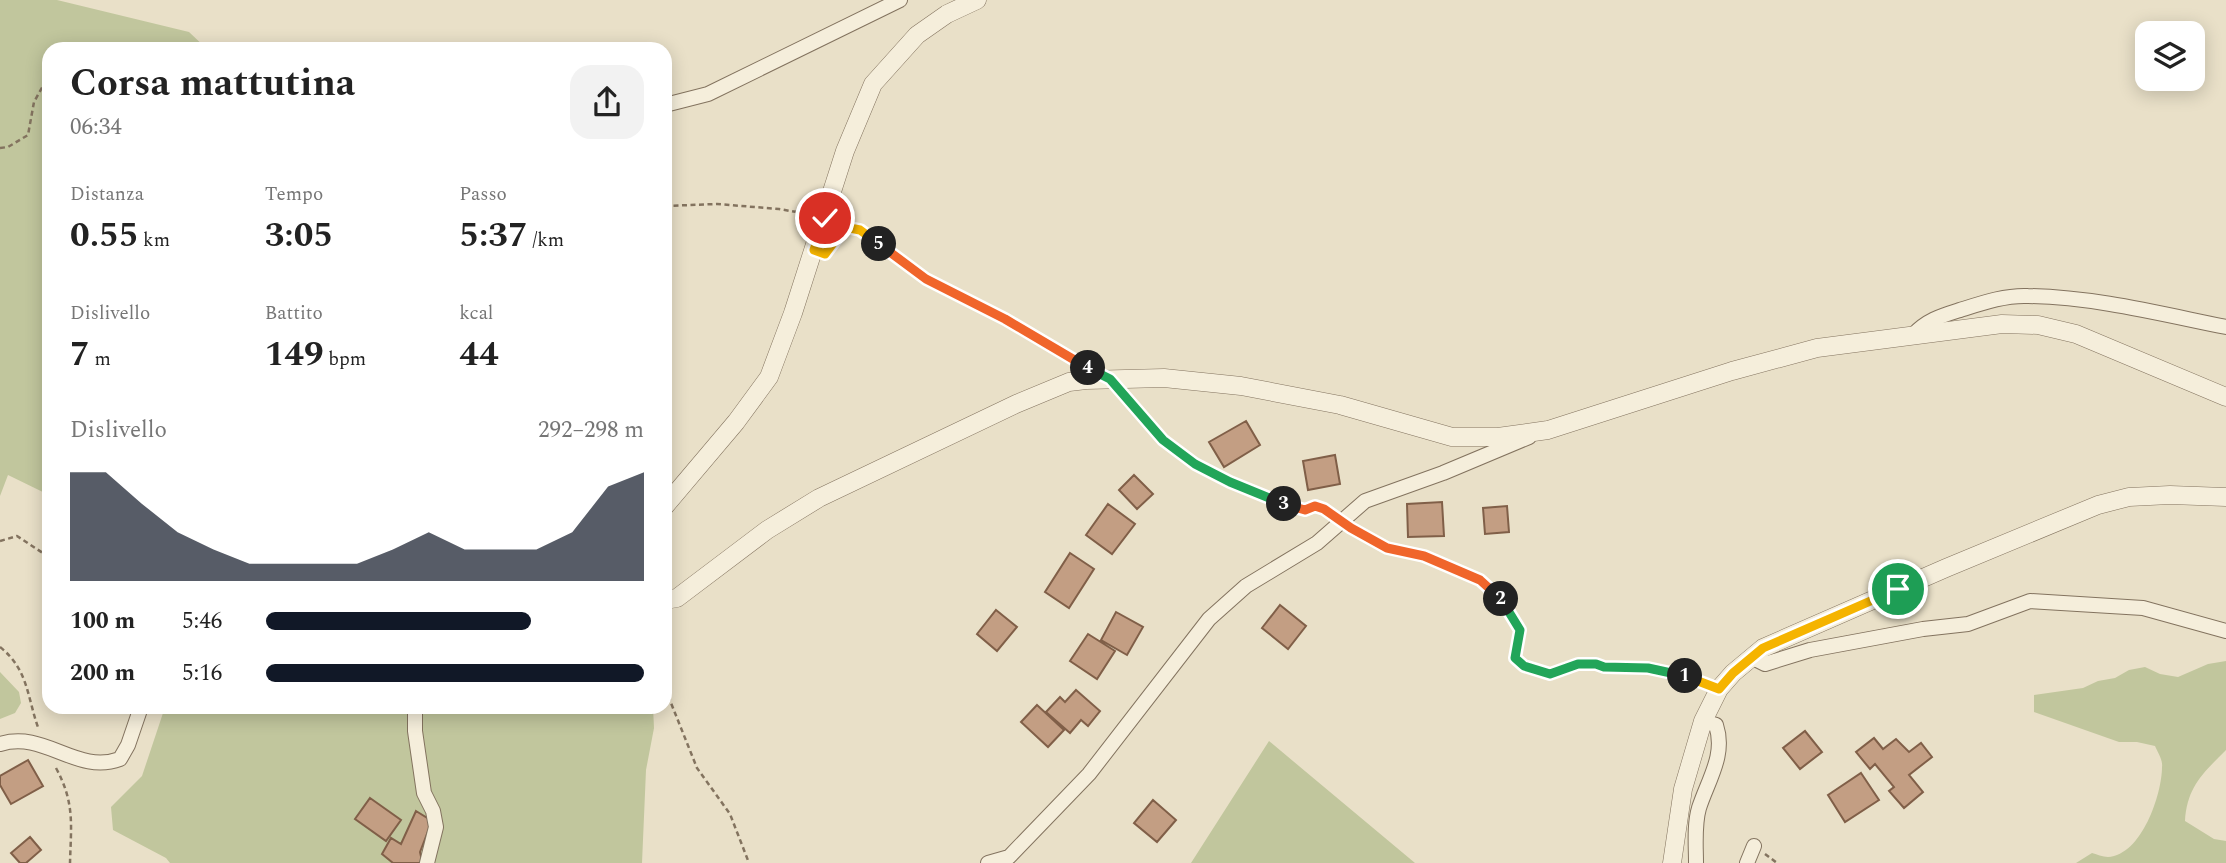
<!DOCTYPE html>
<html lang="it">
<meta charset="utf-8">
<style>
:root{--surface:#fff;--page:#f2f2f2;--text:#222;--muted:#767676;--accent:#111827}
body{margin:0;font-family:Spectral,serif;background:var(--page);color:var(--text);height:100vh;display:flex;flex-direction:column;font-size:26px;white-space:nowrap}
*{box-sizing:border-box;margin:0}
p{font-size:23px;color:var(--muted)}
.icon{flex:none;width:38px;height:38px;fill:none;stroke:currentColor;stroke-width:2;stroke-linecap:round;stroke-linejoin:round}
.map{position:relative;flex:1;overflow:hidden}
.details{position:absolute;left:42px;top:42px;width:630px;height:672px;display:flex;flex-direction:column;background:var(--surface);border-radius:21px;box-shadow:0 4px 18px #0003}
.details>*{flex:none}
.fabs{position:absolute;left:2135px;top:21px;display:grid;gap:14px}
.fabs a{display:grid;place-items:center;width:70px;height:70px;border-radius:14px;background:var(--surface);box-shadow:0 4px 18px #0003;font-size:35px}
.pin{position:absolute;display:grid;place-items:center;width:60px;height:60px;color:#fff;margin:-30px;border:4px solid #fff;border-radius:50%;box-shadow:0 2px 7px #0007}
.km{position:absolute;width:35px;height:35px;margin:-18px;border-radius:50%;background:#222;color:#fff;font-size:19px;line-height:35px;text-align:center}
.round{display:grid;place-items:center;flex:none;width:74px;height:74px;border-radius:21px;background:var(--page)}
.overview{display:flex;align-items:center;justify-content:space-between;height:119px;padding:0 28px}
h1{font-size:38px;font-weight:700;line-height:52px}
.figures{display:grid;grid-template-columns:repeat(3,1fr);gap:10px;height:119px;padding:7px 28px}
.figures div{display:grid;align-content:center}
.figures b{font-size:35px;font-weight:700}
.figures small{font-size:19px;font-weight:400}
.figures p{font-size:19px}
.chart{height:196px;padding:14px 28px}
.chart p{display:flex;justify-content:space-between}
.chart svg{width:100%;height:126px;margin-top:7px;fill:var(--accent);opacity:.7}
ul{padding:0 28px;list-style:none;font-size:23px}
li{display:grid;grid-template-columns:112px 84px 1fr;align-items:center;height:52px}
li i{height:18px;border-radius:9px;background:var(--accent)}
.map>svg:first-child{display:block}
.green{fill:#c1c69d}
.building{fill:#c39e83;stroke:#805f48;stroke-width:2}
.lines{fill:none;stroke-linecap:round;stroke-linejoin:round}
.minor-casing{stroke:#83735f;stroke-width:16}
.tertiary-casing{stroke:#83735f;stroke-width:19}
.path{stroke:#83735f;stroke-width:2.5;stroke-dasharray:5 3.5;stroke-linecap:butt}
.minor{stroke:#f5eedb;stroke-width:14}
.tertiary{stroke:#f5eedb;stroke-width:18}
.split-1-casing{stroke:#fff;stroke-width:14}
.split-2-casing{stroke:#fff;stroke-width:14}
.split-3-casing{stroke:#fff;stroke-width:14}
.split-4-casing{stroke:#fff;stroke-width:14}
.split-5-casing{stroke:#fff;stroke-width:14}
.split-6-casing{stroke:#fff;stroke-width:14}
.split-1{stroke:#f5b400;stroke-width:9}
.split-2{stroke:#22a559;stroke-width:9}
.split-3{stroke:#f0652b;stroke-width:9}
.split-4{stroke:#22a559;stroke-width:9}
.split-5{stroke:#f0652b;stroke-width:9}
.split-6{stroke:#f5b400;stroke-width:9}
</style>
<div class="map">
<svg width="2226" height="863" viewBox="0 0 2226 863">
<rect width="100%" height="100%" fill="#e9e0c8"/>
<!-- green -->
<path class="green" d="M 0,0 L 57,0 L 189,32 L 207,49 L 49,49 L 49,495 L 8,475 L 0,496 Z
M 2226,661 L 2226,750 C 2203,773 2187,787 2185,821 L 2214,839 L 2226,841 L 2226,863 L 2076,863 L 2092,853 C 2096,854 2103,857 2108,857 C 2142,855 2162,794 2162,767 C 2163,760 2158,753 2155,746 L 2137,742 L 2119,742 L 2034,712 L 2034,695 L 2083,688 L 2098,681 L 2115,678 L 2129,670 L 2145,667 L 2160,674 L 2178,677 L 2208,664 Z
M 0,672 L 19,692 L 21,703 L 15,713 L 0,719 Z
M 165,707 L 653,707 L 654,728 L 646,770 L 642,863 L 170,863 L 166,858 L 113,830 L 111,807 L 142,776 Z
M 1269,741 L 1415,863 L 1191,863 Z"/>
<!-- building -->
<path class="building" d="M 1246,421 L 1260,445 L 1224,467 L 1209,442 Z
M 1335,455 L 1340,484 L 1308,490 L 1303,461 Z
M 1134,475 L 1153,494 L 1137,509 L 1119,490 Z
M 1442,502 L 1444,536 L 1408,537 L 1407,504 Z
M 1108,504 L 1135,524 L 1112,554 L 1086,535 Z
M 1507,506 L 1509,532 L 1485,534 L 1483,508 Z
M 1070,553 L 1094,569 L 1069,608 L 1045,592 Z
M 1280,605 L 1306,626 L 1288,649 L 1262,628 Z
M 996,610 L 1017,627 L 997,651 L 977,634 Z
M 1116,612 L 1143,627 L 1127,655 L 1101,640 Z
M 1088,634 L 1115,651 L 1097,679 L 1070,661 Z
M 1076,690 L 1100,711 L 1088,726 L 1081,720 L 1070,733 L 1046,712 L 1060,697 L 1065,702 Z
M 1037,705 L 1064,730 L 1048,747 L 1021,722 Z
M 1805,731 L 1822,752 L 1800,769 L 1783,748 Z
M 1874,738 L 1883,749 L 1896,739 L 1909,752 L 1921,743 L 1932,757 L 1909,775 L 1923,792 L 1904,808 L 1889,791 L 1894,787 L 1875,764 L 1870,769 L 1856,752 Z
M 28,760 L 43,786 L 11,804 L 0,785 L 0,776 Z
M 1861,773 L 1879,800 L 1845,822 L 1828,795 Z
M 370,798 L 401,820 L 386,841 L 355,819 Z
M 1153,800 L 1176,820 L 1157,842 L 1134,823 Z
M 416,811 L 432,821 L 420,852 L 422,861 L 421,863 L 393,863 L 382,854 L 391,838 L 401,844 Z
M 30,837 L 41,850 L 26,863 L 20,863 L 11,853 Z"/>
<g class="lines">
<!-- minor casing -->
<g class="minor-casing">
<path id="minor" d="M 665,105 L 708,94 L 900,0
M 1913,335 C 1927,320 1941,316 1960,310 C 1982,303 2005,295 2028,296 C 2095,297 2161,314 2226,327
M 1753,658 L 1765,664 L 1810,650 L 1923,629 L 1968,624 L 2030,601 L 2143,608 L 2226,631
M 415,707 L 415,731 L 424,793 L 433,811 L 436,827 L 427,863
M 0,744 C 45,730 76,775 120,759 L 128,745 L 141,707
M 988,863 L 1009,857 L 1089,774 L 1209,619 L 1246,586 L 1317,543 L 1365,501 L 1443,473 L 1529,437
M 1696,863 C 1696,846 1694,825 1699,808 C 1708,780 1726,755 1716,725 L 1703,721
M 1747,863 L 1754,846"/>
</g>
<!-- tertiary casing -->
<g class="tertiary-casing">
<path id="tertiary" d="M 665,506 L 736,422 L 769,377 L 793,313 L 845,151 L 873,84 L 917,35 L 947,14 L 977,0
M 665,600 L 677,598 L 767,530 L 819,498 L 1016,404 L 1069,382 L 1086,380 L 1164,378 L 1241,386 L 1340,405 L 1452,437 L 1498,437 L 1548,430 L 1732,371 L 1817,348 L 2002,324 L 2038,325 L 2076,334 L 2226,397
M 1672,863 L 1683,789 L 1703,721 L 1719,689 L 1733,673 L 1763,648 L 1946,568 L 2098,505 L 2129,497 L 2170,495 L 2226,497"/>
</g>
<!-- path -->
<path class="path" d="M 151,49 L 167,47 L 169,49
M 0,148 L 8,147 L 28,135 L 34,102 L 49,75
M 665,206 L 717,204 L 779,209 L 808,214
M 835,242 L 845,227 L 860,230 L 926,279 L 1005,319 L 1080,364
M 1124,396 L 1163,440 L 1195,464 L 1292,508 L 1305,510 L 1316,506 L 1329,512
M 1355,530 L 1387,548 L 1424,556 L 1480,580 L 1502,599 L 1520,630 L 1515,658 L 1524,666 L 1551,674 L 1578,664 L 1625,665 L 1682,675 L 1704,683
M 0,541 L 17,536 L 49,557
M 0,647 C 29,670 27,698 39,730
M 665,688 L 697,768 L 730,814 L 749,863
M 56,768 C 75,803 71,825 70,863
M 1765,854 L 1777,863"/>
<!-- minor -->
<use href="#minor" class="minor"/>
<!-- tertiary -->
<use href="#tertiary" class="tertiary"/>
</g>
<g class="lines">
<!-- split-1 casing -->
<g class="split-1-casing">
<path id="split-1" d="M 1685,676 L 1719,689 L 1733,673 L 1763,648 L 1898,589"/>
</g>
<!-- split-2 casing -->
<g class="split-2-casing">
<path id="split-2" d="M 1501,599 L 1520,630 L 1515,658 L 1524,666 L 1550,674 L 1578,664 L 1596,664 L 1604,667 L 1648,668 L 1685,676"/>
</g>
<!-- split-3 casing -->
<g class="split-3-casing">
<path id="split-3" d="M 1284,504 L 1305,510 L 1315,506 L 1324,509 L 1351,528 L 1387,548 L 1424,556 L 1480,580 L 1501,599"/>
</g>
<!-- split-4 casing -->
<g class="split-4-casing">
<path id="split-4" d="M 1088,368 L 1110,379 L 1163,440 L 1195,464 L 1230,482 L 1284,504"/>
</g>
<!-- split-5 casing -->
<g class="split-5-casing">
<path id="split-5" d="M 879,244 L 926,279 L 1005,319 L 1088,368"/>
</g>
<!-- split-6 casing -->
<g class="split-6-casing">
<path id="split-6" d="M 825,218 L 814,250 L 825,254 L 845,227 L 860,230 L 879,244"/>
</g>
<!-- split-1 -->
<use href="#split-1" class="split-1"/>
<!-- split-2 -->
<use href="#split-2" class="split-2"/>
<!-- split-3 -->
<use href="#split-3" class="split-3"/>
<!-- split-4 -->
<use href="#split-4" class="split-4"/>
<!-- split-5 -->
<use href="#split-5" class="split-5"/>
<!-- split-6 -->
<use href="#split-6" class="split-6"/>
</g>
</svg>
<div class="fabs">
<a><svg class="icon" aria-label="layers" viewBox="0 0 24 24"><path d="M12 4l9 5-9 5-9-5zM3 14l9 5 9-5"/></svg></a>
</div>
<div class="pin" style="left:1898px;top:589px;background:#1e9e55"><svg class="icon" aria-label="arrive" viewBox="0 0 24 24"><path d="M6 21V4h12l-3 4 3 4H6"/></svg></div>
<div class="pin" style="left:825px;top:218px;background:#d93025"><svg class="icon" aria-label="check" viewBox="0 0 24 24"><path d="M5 12l5 5 9-10"/></svg></div>
<b class="km" style="left:1685px;top:676px">1</b>
<b class="km" style="left:1501px;top:599px">2</b>
<b class="km" style="left:1284px;top:504px">3</b>
<b class="km" style="left:1088px;top:368px">4</b>
<b class="km" style="left:879px;top:244px">5</b>
<section class="details">
<div class="overview"><div><h1>Corsa mattutina</h1><p>06:34</p></div><a class="round"><svg class="icon" aria-label="share" viewBox="0 0 24 24"><path d="M12 15V3M7 8l5-5 5 5M5 13v7h14v-7"/></svg></a></div>
<div class="figures">
<div><p>Distanza</p><b>0.55<small> km</small></b></div>
<div><p>Tempo</p><b>3:05</b></div>
<div><p>Passo</p><b>5:37<small> /km</small></b></div>
</div>
<div class="figures">
<div><p>Dislivello</p><b>7<small> m</small></b></div>
<div><p>Battito</p><b>149<small> bpm</small></b></div>
<div><p>kcal</p><b>44</b></div>
</div>
<div class="chart"><p><span>Dislivello</span>292–298 m</p>
<svg viewBox="0 0 160 44" preserveAspectRatio="none"><path d="M0 44V6L10 6L20 17L30 27L40 33L50 38L60 38L70 38L80 38L90 33L100 27L110 33L120 33L130 33L140 27L150 11L160 6V44z"/></svg>
</div>
<ul>
<li><b>100 m</b>5:46<i style="width:70%"></i></li>
<li><b>200 m</b>5:16<i style="width:100%"></i></li>
</ul>
</section>
</div>
